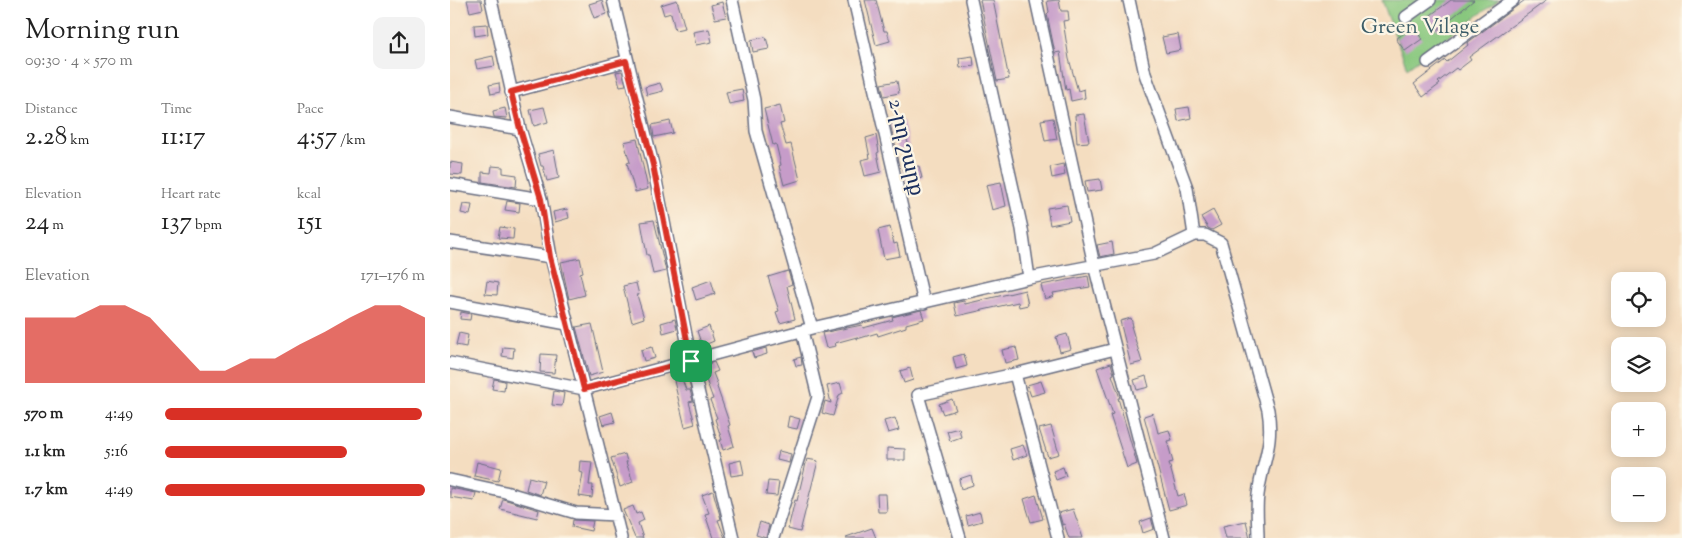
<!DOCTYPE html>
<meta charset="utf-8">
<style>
:root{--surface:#fff;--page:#f2f2f2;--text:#222;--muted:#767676;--accent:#d93025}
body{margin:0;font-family:"Sorts Mill Goudy","Noto Serif Armenian",serif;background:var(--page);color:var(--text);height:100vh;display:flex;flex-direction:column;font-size:19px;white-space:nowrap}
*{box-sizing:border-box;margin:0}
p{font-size:16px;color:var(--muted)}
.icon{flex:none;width:28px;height:28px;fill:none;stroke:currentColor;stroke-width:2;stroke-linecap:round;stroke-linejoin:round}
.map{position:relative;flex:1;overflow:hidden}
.panel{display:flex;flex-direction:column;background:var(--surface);width:450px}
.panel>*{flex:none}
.buttons{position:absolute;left:1161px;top:272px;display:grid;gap:10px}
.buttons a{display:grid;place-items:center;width:55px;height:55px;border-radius:10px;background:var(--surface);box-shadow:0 2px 12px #0003;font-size:25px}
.pin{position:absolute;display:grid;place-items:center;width:42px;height:42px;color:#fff;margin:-21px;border-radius:10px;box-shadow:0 2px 8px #0006}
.round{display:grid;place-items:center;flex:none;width:52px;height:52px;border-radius:10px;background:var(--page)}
.summary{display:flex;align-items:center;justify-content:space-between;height:85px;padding:0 25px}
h1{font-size:28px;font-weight:600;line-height:38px}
.stats{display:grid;grid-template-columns:repeat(3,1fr);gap:8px;height:85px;padding:5px 25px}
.stats div{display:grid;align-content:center}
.stats b{font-size:25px;font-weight:600}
.stats small{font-size:14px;font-weight:400}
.stats p{font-size:14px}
.chart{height:140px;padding:10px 25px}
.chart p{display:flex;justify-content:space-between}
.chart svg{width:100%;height:90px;margin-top:5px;fill:var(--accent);opacity:.7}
ul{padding:0 25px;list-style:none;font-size:16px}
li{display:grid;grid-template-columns:80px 60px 1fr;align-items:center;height:38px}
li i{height:12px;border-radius:6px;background:var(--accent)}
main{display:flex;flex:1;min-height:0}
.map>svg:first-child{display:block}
.green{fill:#88c77e;stroke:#527b6e}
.building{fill:#c69cc9}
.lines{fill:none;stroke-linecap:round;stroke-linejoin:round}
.minor-casing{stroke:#676c80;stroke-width:14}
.minor{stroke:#fff;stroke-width:11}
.route-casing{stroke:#fff;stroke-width:10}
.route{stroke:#d93025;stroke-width:6}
.labels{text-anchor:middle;stroke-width:4.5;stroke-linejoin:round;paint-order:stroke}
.park-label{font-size:21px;fill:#3c5d68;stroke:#fcf5e5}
.street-label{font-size:21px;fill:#1b2f5e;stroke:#fcf5e5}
</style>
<main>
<section class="panel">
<div class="summary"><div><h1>Morning run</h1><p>09:30 · 4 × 570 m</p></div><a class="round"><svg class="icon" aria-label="share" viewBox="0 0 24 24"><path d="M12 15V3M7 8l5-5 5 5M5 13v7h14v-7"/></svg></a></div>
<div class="stats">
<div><p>Distance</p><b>2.28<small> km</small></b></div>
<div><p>Time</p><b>11:17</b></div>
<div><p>Pace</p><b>4:57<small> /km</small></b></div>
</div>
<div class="stats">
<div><p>Elevation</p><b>24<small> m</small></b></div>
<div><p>Heart rate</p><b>137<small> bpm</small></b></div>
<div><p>kcal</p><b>151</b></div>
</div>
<div class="chart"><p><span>Elevation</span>171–176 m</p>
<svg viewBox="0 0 160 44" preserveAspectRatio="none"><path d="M0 44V12L10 12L20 12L30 6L40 6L50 12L60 25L70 38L80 38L90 32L100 32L110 25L120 19L130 12L140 6L150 6L160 12V44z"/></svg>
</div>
<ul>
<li><b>570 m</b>4:49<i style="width:99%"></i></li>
<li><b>1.1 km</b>5:16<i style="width:70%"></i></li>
<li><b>1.7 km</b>4:49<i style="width:100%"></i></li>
</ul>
</section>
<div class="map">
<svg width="1232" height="538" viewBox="0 0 1232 538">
<rect width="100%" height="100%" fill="#fcf5e5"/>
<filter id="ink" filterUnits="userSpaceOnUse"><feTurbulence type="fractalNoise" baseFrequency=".02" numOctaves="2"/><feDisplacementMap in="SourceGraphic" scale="10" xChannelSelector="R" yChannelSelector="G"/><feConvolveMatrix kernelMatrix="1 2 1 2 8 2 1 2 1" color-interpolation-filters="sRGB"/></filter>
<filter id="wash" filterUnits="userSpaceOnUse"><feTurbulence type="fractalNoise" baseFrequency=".0096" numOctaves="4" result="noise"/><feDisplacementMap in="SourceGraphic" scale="20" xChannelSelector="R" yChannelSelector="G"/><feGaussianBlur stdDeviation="1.12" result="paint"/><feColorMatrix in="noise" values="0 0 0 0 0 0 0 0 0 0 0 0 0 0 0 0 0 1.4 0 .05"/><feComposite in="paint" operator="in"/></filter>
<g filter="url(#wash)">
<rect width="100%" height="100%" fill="#f4ddc0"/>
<!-- green -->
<path class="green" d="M 932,0 L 1049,0 L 957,68 Z"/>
<g id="blocks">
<!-- building -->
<path class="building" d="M 17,0 L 31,0 L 33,9 L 20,12 Z
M 152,0 L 156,14 L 144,18 L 139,4 Z
M 227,0 L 235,28 L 225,30 L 221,13 L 214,15 L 211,5 Z
M 415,0 L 426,0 L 434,31 L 437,31 L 440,41 L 426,45 Z
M 530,0 L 543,0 L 559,79 L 547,81 Z
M 609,0 L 611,11 L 618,11 L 619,20 L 613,21 L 619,59 L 628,91 L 634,89 L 635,98 L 621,101 L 619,89 L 616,90 L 610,52 L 605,53 L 597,14 L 599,12 L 597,1 Z
M 1001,0 L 1024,0 L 987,30 L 978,17 Z
M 1075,0 L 1097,0 L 1019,57 L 1021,60 L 1008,70 L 1006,68 L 988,82 L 990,84 L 973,97 L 964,84 L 995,60 L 997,62 L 1018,45 L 1017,43 Z
M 272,2 L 276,17 L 265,19 L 261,5 Z
M 37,24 L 38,34 L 25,36 L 24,25 Z
M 963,26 L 972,39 L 955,51 L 946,39 Z
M 259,29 L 262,42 L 246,45 L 243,32 Z
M 728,34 L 731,50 L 716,53 L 712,37 Z
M 316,37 L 319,49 L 303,52 L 301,40 Z
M 43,56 L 45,66 L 27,69 L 25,60 Z
M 523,56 L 524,66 L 510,68 L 509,58 Z
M 172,71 L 176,85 L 170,86 L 166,72 Z
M 447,81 L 449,93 L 434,96 L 431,84 Z
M 49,83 L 50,92 L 41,94 L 39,85 Z
M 210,83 L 213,91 L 197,95 L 195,87 Z
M 292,89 L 294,101 L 279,104 L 276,92 Z
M 330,105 L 334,123 L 330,124 L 336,145 L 341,144 L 350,180 L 334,185 L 329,166 L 331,165 L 326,144 L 323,145 L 314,109 Z
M 94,107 L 98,122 L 84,126 L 80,110 Z
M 739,107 L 741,118 L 728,121 L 726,109 Z
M 55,108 L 57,118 L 44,117 L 43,111 Z
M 634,114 L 639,142 L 627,143 L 625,115 Z
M 603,118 L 607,139 L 595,141 L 591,120 Z
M 220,121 L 223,133 L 204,137 L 202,125 Z
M 453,121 L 459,148 L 447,151 L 440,124 Z
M 426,135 L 429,152 L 427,153 L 431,172 L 415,176 L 411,160 L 420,158 L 416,138 Z
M 187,139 L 198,189 L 185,192 L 177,163 L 180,162 L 174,142 Z
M 104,150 L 109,178 L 97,181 L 93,166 L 91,166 L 88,154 Z
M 0,162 L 13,164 L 12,175 L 0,174 Z
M 613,164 L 615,175 L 602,178 L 600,167 Z
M 42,166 L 53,167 L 53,173 L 67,175 L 66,187 L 32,182 L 32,172 L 41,173 Z
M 469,166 L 472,178 L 456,181 L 453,169 Z
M 650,179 L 652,190 L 637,192 L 635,181 Z
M 551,182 L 556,206 L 542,210 L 536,185 Z
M 57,201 L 70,203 L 69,212 L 55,210 Z
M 13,204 L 22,205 L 20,215 L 11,213 Z
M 617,205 L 620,221 L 600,225 L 597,208 Z
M 117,209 L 119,218 L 105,222 L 103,212 Z
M 763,210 L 771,225 L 762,230 L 758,228 L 751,217 Z
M 204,220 L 216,271 L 203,274 L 199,255 L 197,255 L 191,222 Z
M 50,227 L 64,229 L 63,239 L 48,238 Z
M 440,227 L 444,244 L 447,243 L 450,256 L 434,259 L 428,230 Z
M 662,242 L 664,254 L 650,257 L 647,245 Z
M 130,258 L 133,272 L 130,273 L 135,295 L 119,299 L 111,262 Z
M 338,271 L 342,284 L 337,286 L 345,319 L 330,323 L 326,312 L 329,311 L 318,277 Z
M 638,276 L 640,287 L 603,293 L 604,296 L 595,299 L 591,285 Z
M 261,280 L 265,294 L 246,300 L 242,287 Z
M 37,281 L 48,283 L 47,295 L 35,294 Z
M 186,283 L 189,295 L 187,295 L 194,318 L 182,322 L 173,286 Z
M 575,290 L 578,305 L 569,307 L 568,302 L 507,316 L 504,303 L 514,301 L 515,304 Z
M 471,310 L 474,319 L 456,324 L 456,327 L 428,336 L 427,333 L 407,339 L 407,337 L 385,343 L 386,346 L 376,348 L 372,333 L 412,325 L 413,328 L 443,320 L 442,317 Z
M 11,312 L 21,314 L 20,320 L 10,319 Z
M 681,318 L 683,326 L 681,326 L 692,362 L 681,365 L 670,321 Z
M 225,319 L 227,329 L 213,333 L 211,323 Z
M 142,324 L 153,372 L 139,376 L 126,327 Z
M 259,326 L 264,341 L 252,346 L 247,331 Z
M 9,333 L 18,335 L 16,347 L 6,345 Z
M 617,334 L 621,349 L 610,352 L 606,337 Z
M 53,347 L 64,348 L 63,358 L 52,356 Z
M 202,347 L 205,358 L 194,361 L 191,350 Z
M 566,347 L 569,360 L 555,363 L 552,350 Z
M 316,348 L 317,354 L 304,358 L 302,352 Z
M 91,354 L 106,355 L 104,373 L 90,372 Z
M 514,354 L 517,366 L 506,369 L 503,357 Z
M 351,357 L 352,365 L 346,366 L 344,359 Z
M 264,362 L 268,371 L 263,373 L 268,386 L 267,387 L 280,425 L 278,426 L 284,446 L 273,450 L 270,440 L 272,440 L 265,419 L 267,418 L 260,400 L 263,399 L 251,366 Z
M 661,363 L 664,374 L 662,375 L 670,398 L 668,398 L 687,464 L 677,468 L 660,415 L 663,414 L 647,368 Z
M 460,368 L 463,380 L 454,383 L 450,371 Z
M 696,376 L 699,387 L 687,390 L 684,380 Z
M 44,379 L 55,381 L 54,391 L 42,389 Z
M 232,379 L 236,390 L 240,390 L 243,401 L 239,402 L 245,424 L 235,427 L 224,381 Z
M 591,381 L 595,392 L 581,396 L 577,385 Z
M 390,383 L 393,393 L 389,395 L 383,416 L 372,413 L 375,401 L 381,403 L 377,386 Z
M 104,391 L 114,393 L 112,406 L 102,405 Z
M 502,399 L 506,410 L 493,414 L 489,404 Z
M 162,412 L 165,422 L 153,425 L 150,416 Z
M 703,413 L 708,433 L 719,430 L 722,440 L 717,441 L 723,462 L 719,463 L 728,496 L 734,494 L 737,505 L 719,510 L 694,416 Z
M 339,416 L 350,419 L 347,429 L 337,427 Z
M 445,418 L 449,430 L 438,433 L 434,421 Z
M 601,426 L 609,454 L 598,457 L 589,429 Z
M 509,428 L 511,437 L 500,441 L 497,431 Z
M 573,445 L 577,455 L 563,460 L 560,449 Z
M 437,448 L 455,449 L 455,460 L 437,460 Z
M 329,451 L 341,454 L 339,463 L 327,460 Z
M 175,454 L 177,462 L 176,462 L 183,482 L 170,487 L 161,458 Z
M 357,459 L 368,461 L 350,532 L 338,529 L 345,500 L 347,501 Z
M 291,460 L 294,474 L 281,476 L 279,463 Z
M 130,461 L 142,462 L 139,485 L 143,485 L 142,498 L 129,496 L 133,473 L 129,472 Z
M 27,462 L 51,468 L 48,481 L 24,476 Z
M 613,467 L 616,476 L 606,480 L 603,471 Z
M 521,475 L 523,485 L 511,489 L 509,479 Z
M 79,477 L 94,481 L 90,495 L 76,490 Z
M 318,481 L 329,482 L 327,496 L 316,495 Z
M 0,488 L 26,493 L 24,501 L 0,497 Z
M 263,491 L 271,519 L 268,520 L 275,538 L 263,538 L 255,514 L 259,513 L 252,495 Z
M 427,494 L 436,494 L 437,512 L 428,512 Z
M 586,495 L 593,519 L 581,522 L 574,499 Z
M 53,499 L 89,510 L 87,518 L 50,509 Z
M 183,506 L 186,514 L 191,512 L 194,520 L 188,523 L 193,538 L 185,538 L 173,510 Z
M 623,509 L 633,538 L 619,538 L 614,524 L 612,525 L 612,523 L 609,513 Z
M 530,512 L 532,521 L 518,525 L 516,516 Z
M 701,518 L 704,529 L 693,533 L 690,522 Z
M 123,520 L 143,521 L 141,531 L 122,527 Z
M 796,521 L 800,538 L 776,538 L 773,526 Z
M 310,522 L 319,525 L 316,538 L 306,535 Z
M 422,528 L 426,538 L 396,538 L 396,537 Z"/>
</g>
</g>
<g filter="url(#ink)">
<use href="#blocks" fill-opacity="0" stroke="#676c80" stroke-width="1"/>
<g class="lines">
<!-- minor casing -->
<g class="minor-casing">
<path id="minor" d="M 163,0 L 203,165 L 241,361 L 283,538
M 282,0 L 304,100 L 306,131 L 362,328
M 404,0 L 474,303
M 521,0 L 572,229 L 579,278
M 586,0 L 644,265 L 714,538
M 956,17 L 980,0
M 978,62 L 1063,0
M 61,92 L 176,61
M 0,117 L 70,129
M 0,184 L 91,199
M 744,235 L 755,235 L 771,243 L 818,410 C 824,446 812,462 808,495 C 806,509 808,524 808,538
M 0,242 L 101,257
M 0,302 L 117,324
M 0,363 L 134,389 L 101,257 L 91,199 L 70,129 L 41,0
M 565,374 L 608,538
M 0,480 L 55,492 L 126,513 L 166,515
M 171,538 L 134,389 L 362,328 L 579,278 L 704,254 L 744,235 L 737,188 L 695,74 L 679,0
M 323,538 L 368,397 L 352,331
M 510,538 L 468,395 L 565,374 L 665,349"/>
</g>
<!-- minor -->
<use href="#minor" class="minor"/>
</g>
</g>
<g class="lines" filter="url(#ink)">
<!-- route casing -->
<g class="route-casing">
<path id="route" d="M 176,61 L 203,165 L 241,361 L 134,389 L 100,257 L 91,199 L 70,129 L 61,92 Z"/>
</g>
<!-- route -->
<use href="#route" class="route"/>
</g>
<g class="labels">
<!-- park labels -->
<g class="park-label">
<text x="970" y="33">Green Vilage</text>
</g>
<!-- street labels -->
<g class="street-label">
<text transform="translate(457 147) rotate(77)" y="7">2-րդ շարք</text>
</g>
</g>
</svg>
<div class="buttons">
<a><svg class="icon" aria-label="locate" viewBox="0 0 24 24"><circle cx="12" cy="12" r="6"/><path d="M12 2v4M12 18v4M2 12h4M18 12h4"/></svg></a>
<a><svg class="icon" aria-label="layers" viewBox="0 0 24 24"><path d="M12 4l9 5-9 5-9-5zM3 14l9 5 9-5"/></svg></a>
<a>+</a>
<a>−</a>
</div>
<div class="pin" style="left:241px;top:361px;background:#1e9e55"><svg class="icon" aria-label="arrive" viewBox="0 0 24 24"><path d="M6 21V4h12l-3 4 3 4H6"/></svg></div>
</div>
</main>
